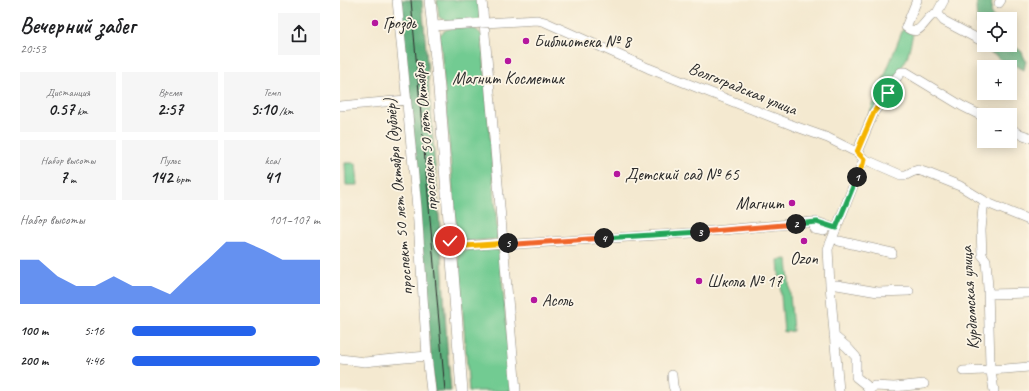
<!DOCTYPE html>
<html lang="ru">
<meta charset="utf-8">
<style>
:root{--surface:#fff;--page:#f6f6f6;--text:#202124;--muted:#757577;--accent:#2563eb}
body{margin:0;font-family:Caveat,sans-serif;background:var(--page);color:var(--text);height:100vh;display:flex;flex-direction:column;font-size:15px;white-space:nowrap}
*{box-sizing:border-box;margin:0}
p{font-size:13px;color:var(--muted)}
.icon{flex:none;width:22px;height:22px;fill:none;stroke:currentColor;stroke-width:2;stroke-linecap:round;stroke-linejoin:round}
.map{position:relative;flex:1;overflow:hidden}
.sheet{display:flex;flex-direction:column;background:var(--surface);width:340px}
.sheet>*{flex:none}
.controls{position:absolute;left:637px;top:12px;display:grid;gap:8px}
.controls a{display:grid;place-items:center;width:40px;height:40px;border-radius:0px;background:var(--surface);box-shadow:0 2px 10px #0003;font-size:20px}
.pin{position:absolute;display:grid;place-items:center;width:34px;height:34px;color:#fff;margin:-17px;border:2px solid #fff;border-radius:50%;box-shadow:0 1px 4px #0007}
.km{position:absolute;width:20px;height:20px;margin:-10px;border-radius:50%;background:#222;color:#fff;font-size:11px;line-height:20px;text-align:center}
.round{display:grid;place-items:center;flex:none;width:42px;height:42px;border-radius:0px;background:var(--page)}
.summary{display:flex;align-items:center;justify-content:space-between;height:68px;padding:0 20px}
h1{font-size:22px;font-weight:800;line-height:30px}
.stats{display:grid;grid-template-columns:repeat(3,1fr);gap:6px;height:68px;padding:4px 20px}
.stats div{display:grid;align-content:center;border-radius:0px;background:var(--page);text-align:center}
.stats b{font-size:17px;font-weight:800}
.stats small{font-size:11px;font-weight:400}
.stats p{font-size:11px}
.chart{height:112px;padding:8px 20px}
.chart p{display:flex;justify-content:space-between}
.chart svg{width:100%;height:72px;margin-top:4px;fill:var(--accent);opacity:.7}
ul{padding:0 20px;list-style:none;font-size:13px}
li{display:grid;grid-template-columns:64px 48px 1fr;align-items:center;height:30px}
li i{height:10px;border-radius:5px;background:var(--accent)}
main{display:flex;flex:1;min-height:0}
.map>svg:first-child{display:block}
.green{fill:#72cb92;stroke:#4e7b5e}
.forest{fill:#5daf7c;stroke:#446d54}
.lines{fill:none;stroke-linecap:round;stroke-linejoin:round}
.minor-casing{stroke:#908a7e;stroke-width:10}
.major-casing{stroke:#908a7e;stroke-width:12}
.minor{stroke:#fff;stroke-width:9}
.major{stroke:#fff;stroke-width:11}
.tram{stroke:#2b2b2b;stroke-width:1}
.split-1-casing{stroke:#fff;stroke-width:8}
.split-2-casing{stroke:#fff;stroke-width:8}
.split-3-casing{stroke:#fff;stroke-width:8}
.split-4-casing{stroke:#fff;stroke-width:8}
.split-5-casing{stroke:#fff;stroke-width:8}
.split-6-casing{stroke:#fff;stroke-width:8}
.split-1{stroke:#f5b400;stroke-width:5}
.split-2{stroke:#22a559;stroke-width:5}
.split-3{stroke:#f0652b;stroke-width:5}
.split-4{stroke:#22a559;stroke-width:5}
.split-5{stroke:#f0652b;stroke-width:5}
.split-6{stroke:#f5b400;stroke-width:5}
.poi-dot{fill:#b5179e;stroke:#fcf5e5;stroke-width:1.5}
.labels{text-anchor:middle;stroke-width:3.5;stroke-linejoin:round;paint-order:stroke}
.poi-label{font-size:17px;fill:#2b2b2b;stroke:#fcf5e5;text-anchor:start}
.street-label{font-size:17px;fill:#2b2b2b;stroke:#fcf5e5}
</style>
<main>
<section class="sheet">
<div class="summary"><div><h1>Вечерний забег</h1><p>20:53</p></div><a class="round"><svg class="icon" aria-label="share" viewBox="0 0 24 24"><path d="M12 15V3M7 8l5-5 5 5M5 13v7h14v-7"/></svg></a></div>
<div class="stats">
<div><p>Дистанция</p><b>0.57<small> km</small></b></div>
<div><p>Время</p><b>2:57</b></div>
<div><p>Темп</p><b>5:10<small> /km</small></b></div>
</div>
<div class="stats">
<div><p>Набор высоты</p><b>7<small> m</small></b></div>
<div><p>Пульс</p><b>142<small> bpm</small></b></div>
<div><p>kcal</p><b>41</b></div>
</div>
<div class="chart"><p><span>Набор высоты</span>101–107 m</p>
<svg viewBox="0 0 160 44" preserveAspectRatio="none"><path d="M0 44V17L10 17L20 27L30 33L40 33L50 27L60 33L70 33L80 38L90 27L100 17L110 6L120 6L130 11L140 17L150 17L160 17V44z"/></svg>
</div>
<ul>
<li><b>100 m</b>5:16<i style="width:66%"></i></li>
<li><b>200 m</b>4:46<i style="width:100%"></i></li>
</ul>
</section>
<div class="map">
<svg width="689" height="391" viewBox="0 0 689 391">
<rect width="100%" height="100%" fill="#fcf5e5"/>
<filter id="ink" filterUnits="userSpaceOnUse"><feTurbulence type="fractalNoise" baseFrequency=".025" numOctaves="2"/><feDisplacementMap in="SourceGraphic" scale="8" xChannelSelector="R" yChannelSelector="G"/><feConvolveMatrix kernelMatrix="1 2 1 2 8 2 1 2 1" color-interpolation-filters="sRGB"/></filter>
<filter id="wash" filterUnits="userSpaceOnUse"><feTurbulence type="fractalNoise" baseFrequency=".012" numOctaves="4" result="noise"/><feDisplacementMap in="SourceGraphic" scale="16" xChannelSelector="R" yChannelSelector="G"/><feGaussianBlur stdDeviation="0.9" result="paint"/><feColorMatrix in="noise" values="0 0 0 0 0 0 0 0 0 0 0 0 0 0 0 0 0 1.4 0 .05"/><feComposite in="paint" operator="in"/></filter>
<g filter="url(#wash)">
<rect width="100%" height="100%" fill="#f4e9d0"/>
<!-- green -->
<path class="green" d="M 97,0 L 139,0 L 141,17 L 138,20 L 107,22 L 99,17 Z
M 133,28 L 138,31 L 142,35 L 158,239 L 118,242 L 117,240 L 100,35 C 107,25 122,28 133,28 Z
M 563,29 L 573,34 L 567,58 L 518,143 Z
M 5,163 L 16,163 L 18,185 L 6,185 Z
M 154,247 L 159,251 L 173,391 L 129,391 L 118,253 L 120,251 Z
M 447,259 L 453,331 L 444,332 L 438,260 Z"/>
<!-- forest -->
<path class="forest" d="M 60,0 L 82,0 L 101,241 L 107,346 L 111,391 L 94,391 Z
M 637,0 L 652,0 L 651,15 L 657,19 L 644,19 L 644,43 L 641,37 L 640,26 L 637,25 L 636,8 Z
M 670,36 L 672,44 L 682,52 L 683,55 L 686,61 L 684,70 L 668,62 L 662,61 L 655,55 L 648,52 L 645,45 L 670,45 Z"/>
</g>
<g filter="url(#ink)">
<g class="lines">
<!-- minor casing -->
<g class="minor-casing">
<path id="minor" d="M 57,0 L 77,208 L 87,356 L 91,391
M 142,0 L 176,391
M 577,0 L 566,27 C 579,37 582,24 591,16 C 591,16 596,13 597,13 L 604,21 L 640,40
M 659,3 L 661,0
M 597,13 L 604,0
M 93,26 L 197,20 L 205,22 L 308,68 L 457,127 L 488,138 L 512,150 L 517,152 L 524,159 L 561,175 L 566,175 L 572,172 L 578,170 L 590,174 L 620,186 L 643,200 L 645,202 L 689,220
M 0,106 L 66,100
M 670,127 L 677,133 L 689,137
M 517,152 L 534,112 L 548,93 L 551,85 L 561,72 L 566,72 L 622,106 L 644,117
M 645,202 L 643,208 L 641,230 L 642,255 L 646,260 L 648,288 L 650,365 L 654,391
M 474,229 L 484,231
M 499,241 L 552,253
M 111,247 L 163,243 L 177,244 L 351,233 L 471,222 L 477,222 L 496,229
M 490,285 L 497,285 L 538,292 L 569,291
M 648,294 L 689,293
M 494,336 L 507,347 L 516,357 L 516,377 L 526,385 L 529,389
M 0,359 L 25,362 L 43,360 L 87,356
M 623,371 L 665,369 L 689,367
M 332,375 L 333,386 L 335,391
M 499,391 L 490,285 L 488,249 L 524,159
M 528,391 L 534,386 L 554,387 L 584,384"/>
</g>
<!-- major casing -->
<g class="major-casing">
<path id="major" d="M 90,0 L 99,88 L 122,391"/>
</g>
<!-- minor -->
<use href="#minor" class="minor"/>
<!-- major -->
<use href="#major" class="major"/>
<!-- tram -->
<path class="tram" d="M 71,0 L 105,391"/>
</g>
</g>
<g class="lines" filter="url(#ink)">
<!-- split-1 casing -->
<g class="split-1-casing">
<path id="split-1" d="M 517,177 L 523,164 L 524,159 L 517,152 L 534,112 L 548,93"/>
</g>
<!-- split-2 casing -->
<g class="split-2-casing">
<path id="split-2" d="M 456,224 L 477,222 L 496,228 L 517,177"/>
</g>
<!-- split-3 casing -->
<g class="split-3-casing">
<path id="split-3" d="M 360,232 L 456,224"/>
</g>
<!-- split-4 casing -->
<g class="split-4-casing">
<path id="split-4" d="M 264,238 L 360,232"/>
</g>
<!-- split-5 casing -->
<g class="split-5-casing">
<path id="split-5" d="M 168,243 L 177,244 L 264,238"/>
</g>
<!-- split-6 casing -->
<g class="split-6-casing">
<path id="split-6" d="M 110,241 L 111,247 L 168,243"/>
</g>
<!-- split-1 -->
<use href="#split-1" class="split-1"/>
<!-- split-2 -->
<use href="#split-2" class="split-2"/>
<!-- split-3 -->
<use href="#split-3" class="split-3"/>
<!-- split-4 -->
<use href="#split-4" class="split-4"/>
<!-- split-5 -->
<use href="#split-5" class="split-5"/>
<!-- split-6 -->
<use href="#split-6" class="split-6"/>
</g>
<!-- markers -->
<g class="poi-dot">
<circle cx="35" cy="23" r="4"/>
<circle cx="186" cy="41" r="4"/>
<circle cx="168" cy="61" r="4"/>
<circle cx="277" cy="174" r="4"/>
<circle cx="452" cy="203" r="4"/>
<circle cx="464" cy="241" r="4"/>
<circle cx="359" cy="281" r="4"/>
<circle cx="194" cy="300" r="4"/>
</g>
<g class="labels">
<!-- poi labels -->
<g class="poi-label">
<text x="43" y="29">Гроздь</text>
<text x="194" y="47">Библиотека № 8</text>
<text x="168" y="84" text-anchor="middle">Магнит Косметик</text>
<text x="285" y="180">Детский сад № 65</text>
<text x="444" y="209" text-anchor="end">Магнит</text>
<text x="464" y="264" text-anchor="middle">Ozon</text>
<text x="367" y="287">Школа № 17</text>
<text x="202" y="306">Асоль</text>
</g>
<!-- street labels -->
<g class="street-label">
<text transform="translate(403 88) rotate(22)" y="6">Волгоградская улица</text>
<text transform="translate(85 137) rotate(-95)" y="6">проспект 50 лет Октября</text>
<text transform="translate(58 197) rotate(-95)" y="6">проспект 50 лет Октября (дублёр)</text>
<text transform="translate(629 298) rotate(-94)" y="6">Курдюмская улица</text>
</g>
</g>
</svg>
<div class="controls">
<a><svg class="icon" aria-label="locate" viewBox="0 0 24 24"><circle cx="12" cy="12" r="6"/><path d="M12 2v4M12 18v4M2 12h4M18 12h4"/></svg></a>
<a>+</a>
<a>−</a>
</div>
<div class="pin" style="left:548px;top:93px;background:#1e9e55"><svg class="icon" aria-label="arrive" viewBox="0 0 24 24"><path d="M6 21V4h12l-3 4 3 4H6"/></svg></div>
<div class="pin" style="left:110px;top:241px;background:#d93025"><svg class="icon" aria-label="check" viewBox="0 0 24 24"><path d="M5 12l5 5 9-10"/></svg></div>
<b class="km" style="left:517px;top:177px">1</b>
<b class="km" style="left:456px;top:224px">2</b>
<b class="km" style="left:360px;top:232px">3</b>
<b class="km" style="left:264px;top:238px">4</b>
<b class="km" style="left:168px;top:243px">5</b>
</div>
</main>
